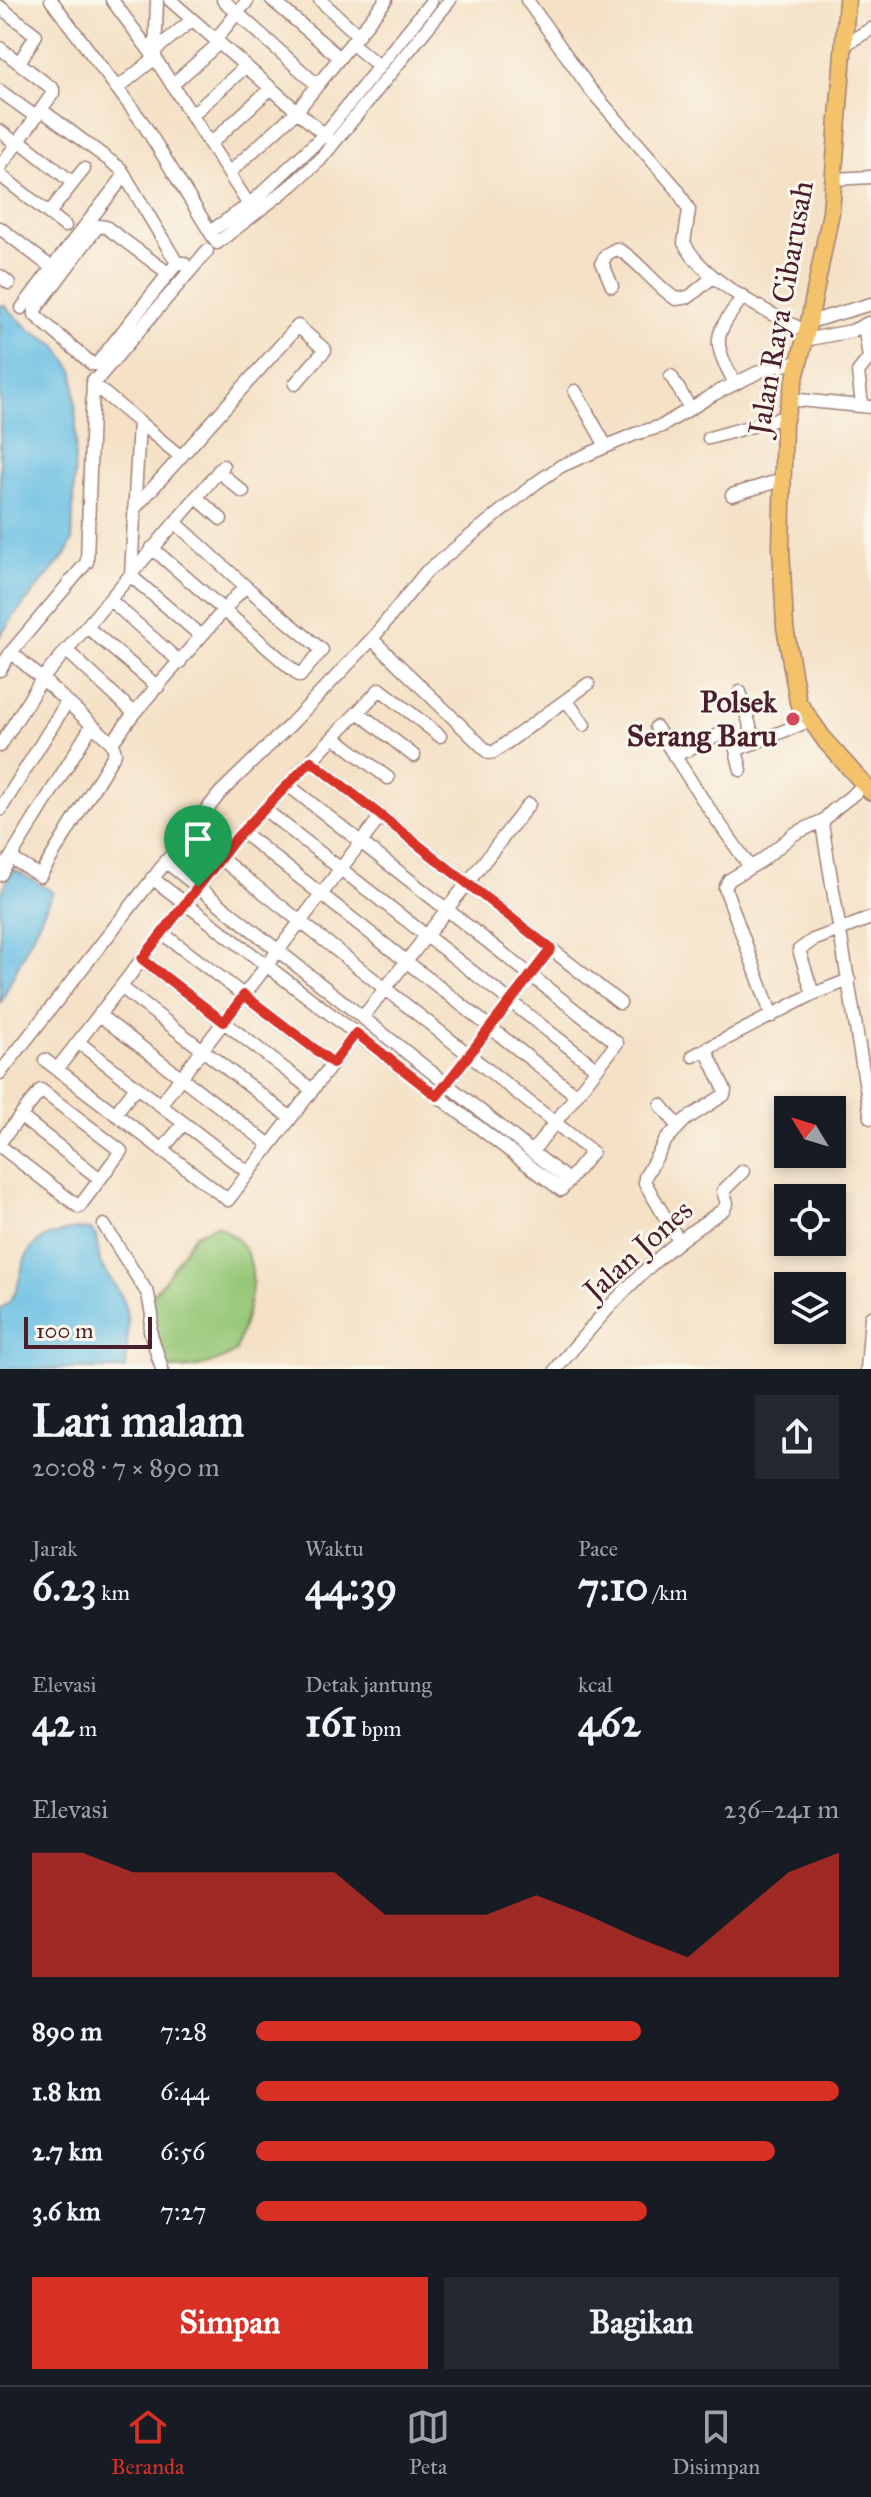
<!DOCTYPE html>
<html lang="id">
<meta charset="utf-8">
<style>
:root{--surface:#171b24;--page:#242831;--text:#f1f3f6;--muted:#9ea1a6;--line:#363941;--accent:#d93025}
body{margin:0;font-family:"IM FELL Great Primer",serif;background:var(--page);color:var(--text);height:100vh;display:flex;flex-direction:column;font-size:30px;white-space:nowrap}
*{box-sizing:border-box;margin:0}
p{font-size:26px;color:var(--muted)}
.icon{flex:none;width:44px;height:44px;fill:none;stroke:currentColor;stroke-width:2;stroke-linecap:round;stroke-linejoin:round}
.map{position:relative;height:1369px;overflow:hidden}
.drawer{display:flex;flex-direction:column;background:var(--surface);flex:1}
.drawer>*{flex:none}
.needle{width:52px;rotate:308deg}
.controls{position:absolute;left:774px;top:1096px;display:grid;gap:16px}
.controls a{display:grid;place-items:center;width:72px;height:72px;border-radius:0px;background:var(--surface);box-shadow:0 4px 12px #0003;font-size:40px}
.scale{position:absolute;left:24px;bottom:20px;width:128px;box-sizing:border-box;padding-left:8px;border:4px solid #4a1f2b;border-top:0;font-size:22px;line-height:28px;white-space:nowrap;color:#4a1f2b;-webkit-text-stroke:6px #fbf7ec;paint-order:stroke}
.pin{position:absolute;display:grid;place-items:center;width:68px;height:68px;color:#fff;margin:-82px -34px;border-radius:50% 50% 50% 0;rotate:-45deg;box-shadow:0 0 8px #0007}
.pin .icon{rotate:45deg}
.round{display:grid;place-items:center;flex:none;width:84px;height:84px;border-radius:0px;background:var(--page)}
.summary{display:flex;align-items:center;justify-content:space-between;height:136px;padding:0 32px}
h1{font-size:44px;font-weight:700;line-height:60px}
.figures{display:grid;grid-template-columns:repeat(3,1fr);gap:12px;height:136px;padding:8px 32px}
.figures div{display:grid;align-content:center}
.figures b{font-size:40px;font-weight:700}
.figures small{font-size:22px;font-weight:400}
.figures p{font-size:22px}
.chart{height:224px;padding:16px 32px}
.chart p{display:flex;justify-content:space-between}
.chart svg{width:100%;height:144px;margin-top:8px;fill:var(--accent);opacity:.7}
.action{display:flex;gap:16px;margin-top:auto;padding:16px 32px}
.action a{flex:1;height:92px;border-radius:0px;background:var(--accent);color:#fff;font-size:32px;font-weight:700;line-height:92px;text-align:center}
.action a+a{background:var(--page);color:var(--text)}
ul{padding:0 32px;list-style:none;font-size:26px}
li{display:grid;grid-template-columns:128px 96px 1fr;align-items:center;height:60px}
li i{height:20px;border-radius:10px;background:var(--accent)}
.dock{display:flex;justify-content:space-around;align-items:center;height:112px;border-top:2px solid var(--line);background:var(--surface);font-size:22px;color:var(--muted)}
.dock a{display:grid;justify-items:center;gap:4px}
.dock .current{color:var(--accent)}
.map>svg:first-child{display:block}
.green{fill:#97c878;stroke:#707452;stroke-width:2}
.water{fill:#66bee3;stroke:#586e87;stroke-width:2}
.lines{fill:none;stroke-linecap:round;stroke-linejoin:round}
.minor-casing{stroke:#9f8078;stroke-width:15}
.major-casing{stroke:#9f8078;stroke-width:19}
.minor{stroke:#fff;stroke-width:12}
.major{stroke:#f3c26a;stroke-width:16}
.route-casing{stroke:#fff;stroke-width:16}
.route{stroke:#d93025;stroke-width:10}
.poi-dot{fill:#d1495b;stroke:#fbf7ec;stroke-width:3}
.labels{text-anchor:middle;stroke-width:6;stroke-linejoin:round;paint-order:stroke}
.street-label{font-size:30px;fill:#4a1f2b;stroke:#fbf7ec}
.poi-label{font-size:30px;font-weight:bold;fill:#4a1f2b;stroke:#fbf7ec;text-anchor:end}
</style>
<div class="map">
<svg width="871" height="1369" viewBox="0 0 871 1369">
<rect width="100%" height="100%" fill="#fbf7ec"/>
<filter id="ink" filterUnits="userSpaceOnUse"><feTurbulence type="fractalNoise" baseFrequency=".0125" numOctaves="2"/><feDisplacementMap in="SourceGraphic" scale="16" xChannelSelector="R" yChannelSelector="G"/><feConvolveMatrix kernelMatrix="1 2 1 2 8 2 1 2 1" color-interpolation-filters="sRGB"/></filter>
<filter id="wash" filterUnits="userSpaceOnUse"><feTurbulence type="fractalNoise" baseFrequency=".006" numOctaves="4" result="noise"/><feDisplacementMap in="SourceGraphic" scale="32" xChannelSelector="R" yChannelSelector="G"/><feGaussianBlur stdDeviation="1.8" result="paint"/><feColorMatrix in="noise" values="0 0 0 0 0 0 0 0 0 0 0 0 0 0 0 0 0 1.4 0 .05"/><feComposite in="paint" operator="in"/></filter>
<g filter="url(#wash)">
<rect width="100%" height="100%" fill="#f4e1c6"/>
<!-- green -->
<path class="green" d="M 216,1225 C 273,1253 249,1303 236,1351 C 208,1369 190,1369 158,1369 L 147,1299 L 162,1284 L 195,1234 Z"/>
<!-- water -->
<path class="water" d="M 0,305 L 5,306 L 30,330 L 56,345 L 74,372 L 76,424 L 72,541 L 67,553 L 16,613 L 0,636 Z
M 13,869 L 53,892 L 0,1004 L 0,895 Z
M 75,1229 L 91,1230 L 96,1236 L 100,1263 L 124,1300 L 128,1322 L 126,1369 L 0,1369 L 0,1309 C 27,1294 14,1259 39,1241 C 47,1234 64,1232 75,1229 Z"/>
</g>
<g filter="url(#ink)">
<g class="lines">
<!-- minor casing -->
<g class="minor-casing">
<path id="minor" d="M 51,0 L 143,123 L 217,243 L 292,185 L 320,160 L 450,0
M 112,0 L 155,58 L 249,205
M 170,0 L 328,138
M 223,0 L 317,85
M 272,0 L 340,58
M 320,0 L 358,35
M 527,0 L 590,89 L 677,189 L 689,210 L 684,243 C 706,283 767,312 807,332
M 0,7 L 36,35 L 19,63 L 53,89 L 53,93 L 0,167
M 215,40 L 248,0
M 351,43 L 379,66
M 844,45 L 871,29
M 0,48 L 19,63
M 154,51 L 192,20
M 172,85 L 219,43
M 119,87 L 155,58 L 157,0
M 0,91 L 36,117
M 43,111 L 121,169 L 177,263 L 184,263
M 192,115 L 245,67
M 0,131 L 17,144
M 20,141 L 73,183
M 210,144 L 270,89
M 229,173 L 296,112 L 386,0
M 0,175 L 65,226
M 834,179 L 871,177
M 49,213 L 84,169
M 0,228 L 52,268 L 22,308
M 211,231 L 249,205 L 324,135 L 431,2
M 52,268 L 125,175
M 168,273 L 106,227 L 98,226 L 35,310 L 35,315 L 92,364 L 97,364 L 177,263
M 0,276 L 9,283
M 612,286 L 602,262 L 607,254 L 616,249 C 633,254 656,287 676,299 L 689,297 L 713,277
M 809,322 L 871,304
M 804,340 L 852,331 L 868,323
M 671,376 L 690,408
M 735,383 C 710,338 715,336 743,296
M 575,391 L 606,446
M 789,399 L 871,407
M 862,405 L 858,372 L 869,358 L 864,325
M 139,422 L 181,457
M 709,438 L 785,417
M 218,471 L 243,492
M 732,495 L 781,480
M 196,497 L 221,519
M 134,509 L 298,326 L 325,350 L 295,384
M 152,548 L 300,676 L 322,650 L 245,586
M 110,600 L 180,662
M 87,627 L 158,687
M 201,636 L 131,576 L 139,422 L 93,384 L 207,251
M 372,639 L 489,753 L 494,752 L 588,684
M 66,650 L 134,713
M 0,670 L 11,652 L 87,562 L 93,380
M 740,692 L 755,743
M 567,701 L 584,725
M 358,712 L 414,756
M 656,727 L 703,800 L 750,867
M 334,737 L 388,778
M 112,743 L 134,713 L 245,586 L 175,522
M 0,746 L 42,679 L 11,652
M 736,750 L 809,721
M 674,756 L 727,731 L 735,746 L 741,770
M 311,761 L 620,1003
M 864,784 C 852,799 830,808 822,824 L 871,1118
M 288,785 L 617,1043 L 532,1152
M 264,809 L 597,1069
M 0,810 L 67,702
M 242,832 L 576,1095
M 11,858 L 40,876 L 115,753 L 112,743 L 42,679 L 223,466
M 165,861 L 569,1181
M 0,875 L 91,727
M 152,878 L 561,1190 L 592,1152 L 220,858
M 162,933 L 333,1063
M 142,959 L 312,1090
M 121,987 L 291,1118
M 813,994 L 799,950 L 813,940 L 871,918
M 99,1015 L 270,1145
M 772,1016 L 725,888 L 729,880 L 761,861 L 794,834 L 824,820
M 363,1017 L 529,804
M 78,1042 L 249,1173
M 693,1056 L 813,994 L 849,980
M 45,1060 L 228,1200 L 356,1033
M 57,1069 L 237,837 L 380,689 L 440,736
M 0,1073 L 220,793 L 290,725 L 372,639 L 426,572 L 536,483 L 561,466 L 635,434 L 662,426 L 714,394 L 767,368 L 798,362
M 442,1090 L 551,949
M 160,1105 L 381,816
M 661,1105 L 678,1126
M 115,1114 L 136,1087
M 20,1116 L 100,1179
M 0,1142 L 41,1090 L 121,1151 L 79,1207 L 0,1146
M 162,1150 L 184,1123
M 104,1225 L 148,1294 L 152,1315 L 150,1331 L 162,1369
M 679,1241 L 645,1183 L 645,1177 L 666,1140 L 685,1120 L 724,1095 L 725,1090 L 706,1050
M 556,1369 C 594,1324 632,1278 678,1242 C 693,1230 709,1220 724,1209 L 727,1203 L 723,1191 L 743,1171
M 867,1369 L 871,1317"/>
</g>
<!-- major casing -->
<g class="major-casing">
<path id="major" d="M 847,0 L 831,212 L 809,322 L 784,423 L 781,548 L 785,627 L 798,702 L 826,742 L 871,792"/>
</g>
<!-- minor -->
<use href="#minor" class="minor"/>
<!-- major -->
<use href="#major" class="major"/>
</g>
</g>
<g class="lines" filter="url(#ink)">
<!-- route casing -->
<g class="route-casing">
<path id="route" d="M 311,761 L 551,949 L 437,1096 L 356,1033 L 333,1063 L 244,995 L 224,1022 L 142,959 L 237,837 Z"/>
</g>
<!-- route -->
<use href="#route" class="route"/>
</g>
<!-- markers -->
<circle class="poi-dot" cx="793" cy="719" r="8"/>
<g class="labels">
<!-- street labels -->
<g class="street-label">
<text transform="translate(781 308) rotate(-80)" y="10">Jalan Raya Cibarusah</text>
<text transform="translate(638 1250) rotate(-42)" y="10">Jalan Jones</text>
</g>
<!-- poi labels -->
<g class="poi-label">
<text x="777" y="712">Polsek<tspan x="777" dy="34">Serang Baru</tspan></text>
</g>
</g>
</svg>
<div class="controls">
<a><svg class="needle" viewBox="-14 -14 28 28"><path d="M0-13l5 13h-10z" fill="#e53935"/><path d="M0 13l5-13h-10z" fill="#9ea1a6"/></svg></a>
<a><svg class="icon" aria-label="locate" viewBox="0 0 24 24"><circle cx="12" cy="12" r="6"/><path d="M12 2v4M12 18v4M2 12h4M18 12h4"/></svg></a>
<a><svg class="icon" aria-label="layers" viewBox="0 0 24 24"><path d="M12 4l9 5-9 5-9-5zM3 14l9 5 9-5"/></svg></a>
</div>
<div class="scale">100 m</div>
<div class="pin" style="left:198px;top:887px;background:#1e9e55"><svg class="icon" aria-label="arrive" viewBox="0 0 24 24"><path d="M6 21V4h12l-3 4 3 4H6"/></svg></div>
</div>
<section class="drawer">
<div class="summary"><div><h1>Lari malam</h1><p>20:08 · 7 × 890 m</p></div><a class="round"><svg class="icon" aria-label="share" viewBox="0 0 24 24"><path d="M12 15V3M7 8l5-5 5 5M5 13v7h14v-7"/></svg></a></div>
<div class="figures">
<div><p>Jarak</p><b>6.23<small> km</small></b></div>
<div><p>Waktu</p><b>44:39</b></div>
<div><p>Pace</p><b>7:10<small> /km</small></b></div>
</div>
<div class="figures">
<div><p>Elevasi</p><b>42<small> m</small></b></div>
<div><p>Detak jantung</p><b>161<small> bpm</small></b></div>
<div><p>kcal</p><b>462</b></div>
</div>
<div class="chart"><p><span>Elevasi</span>236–241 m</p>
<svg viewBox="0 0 160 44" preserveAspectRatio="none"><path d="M0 44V6L10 6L20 12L30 12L40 12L50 12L60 12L70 25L80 25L90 25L100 19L110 25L120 32L130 38L140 25L150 12L160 6V44z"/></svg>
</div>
<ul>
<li><b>890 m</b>7:28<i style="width:66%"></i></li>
<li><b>1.8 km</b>6:44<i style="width:100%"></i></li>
<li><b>2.7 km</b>6:56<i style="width:89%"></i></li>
<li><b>3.6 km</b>7:27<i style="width:67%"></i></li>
</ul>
<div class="action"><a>Simpan</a><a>Bagikan</a></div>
</section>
<nav class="dock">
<a class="current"><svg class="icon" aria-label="home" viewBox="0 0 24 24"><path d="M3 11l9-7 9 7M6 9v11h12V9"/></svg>Beranda</a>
<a><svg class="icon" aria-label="map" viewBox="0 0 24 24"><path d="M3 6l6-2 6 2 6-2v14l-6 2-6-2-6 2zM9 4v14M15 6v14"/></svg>Peta</a>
<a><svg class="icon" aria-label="saved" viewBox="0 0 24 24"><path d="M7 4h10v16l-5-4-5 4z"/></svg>Disimpan</a>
</nav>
